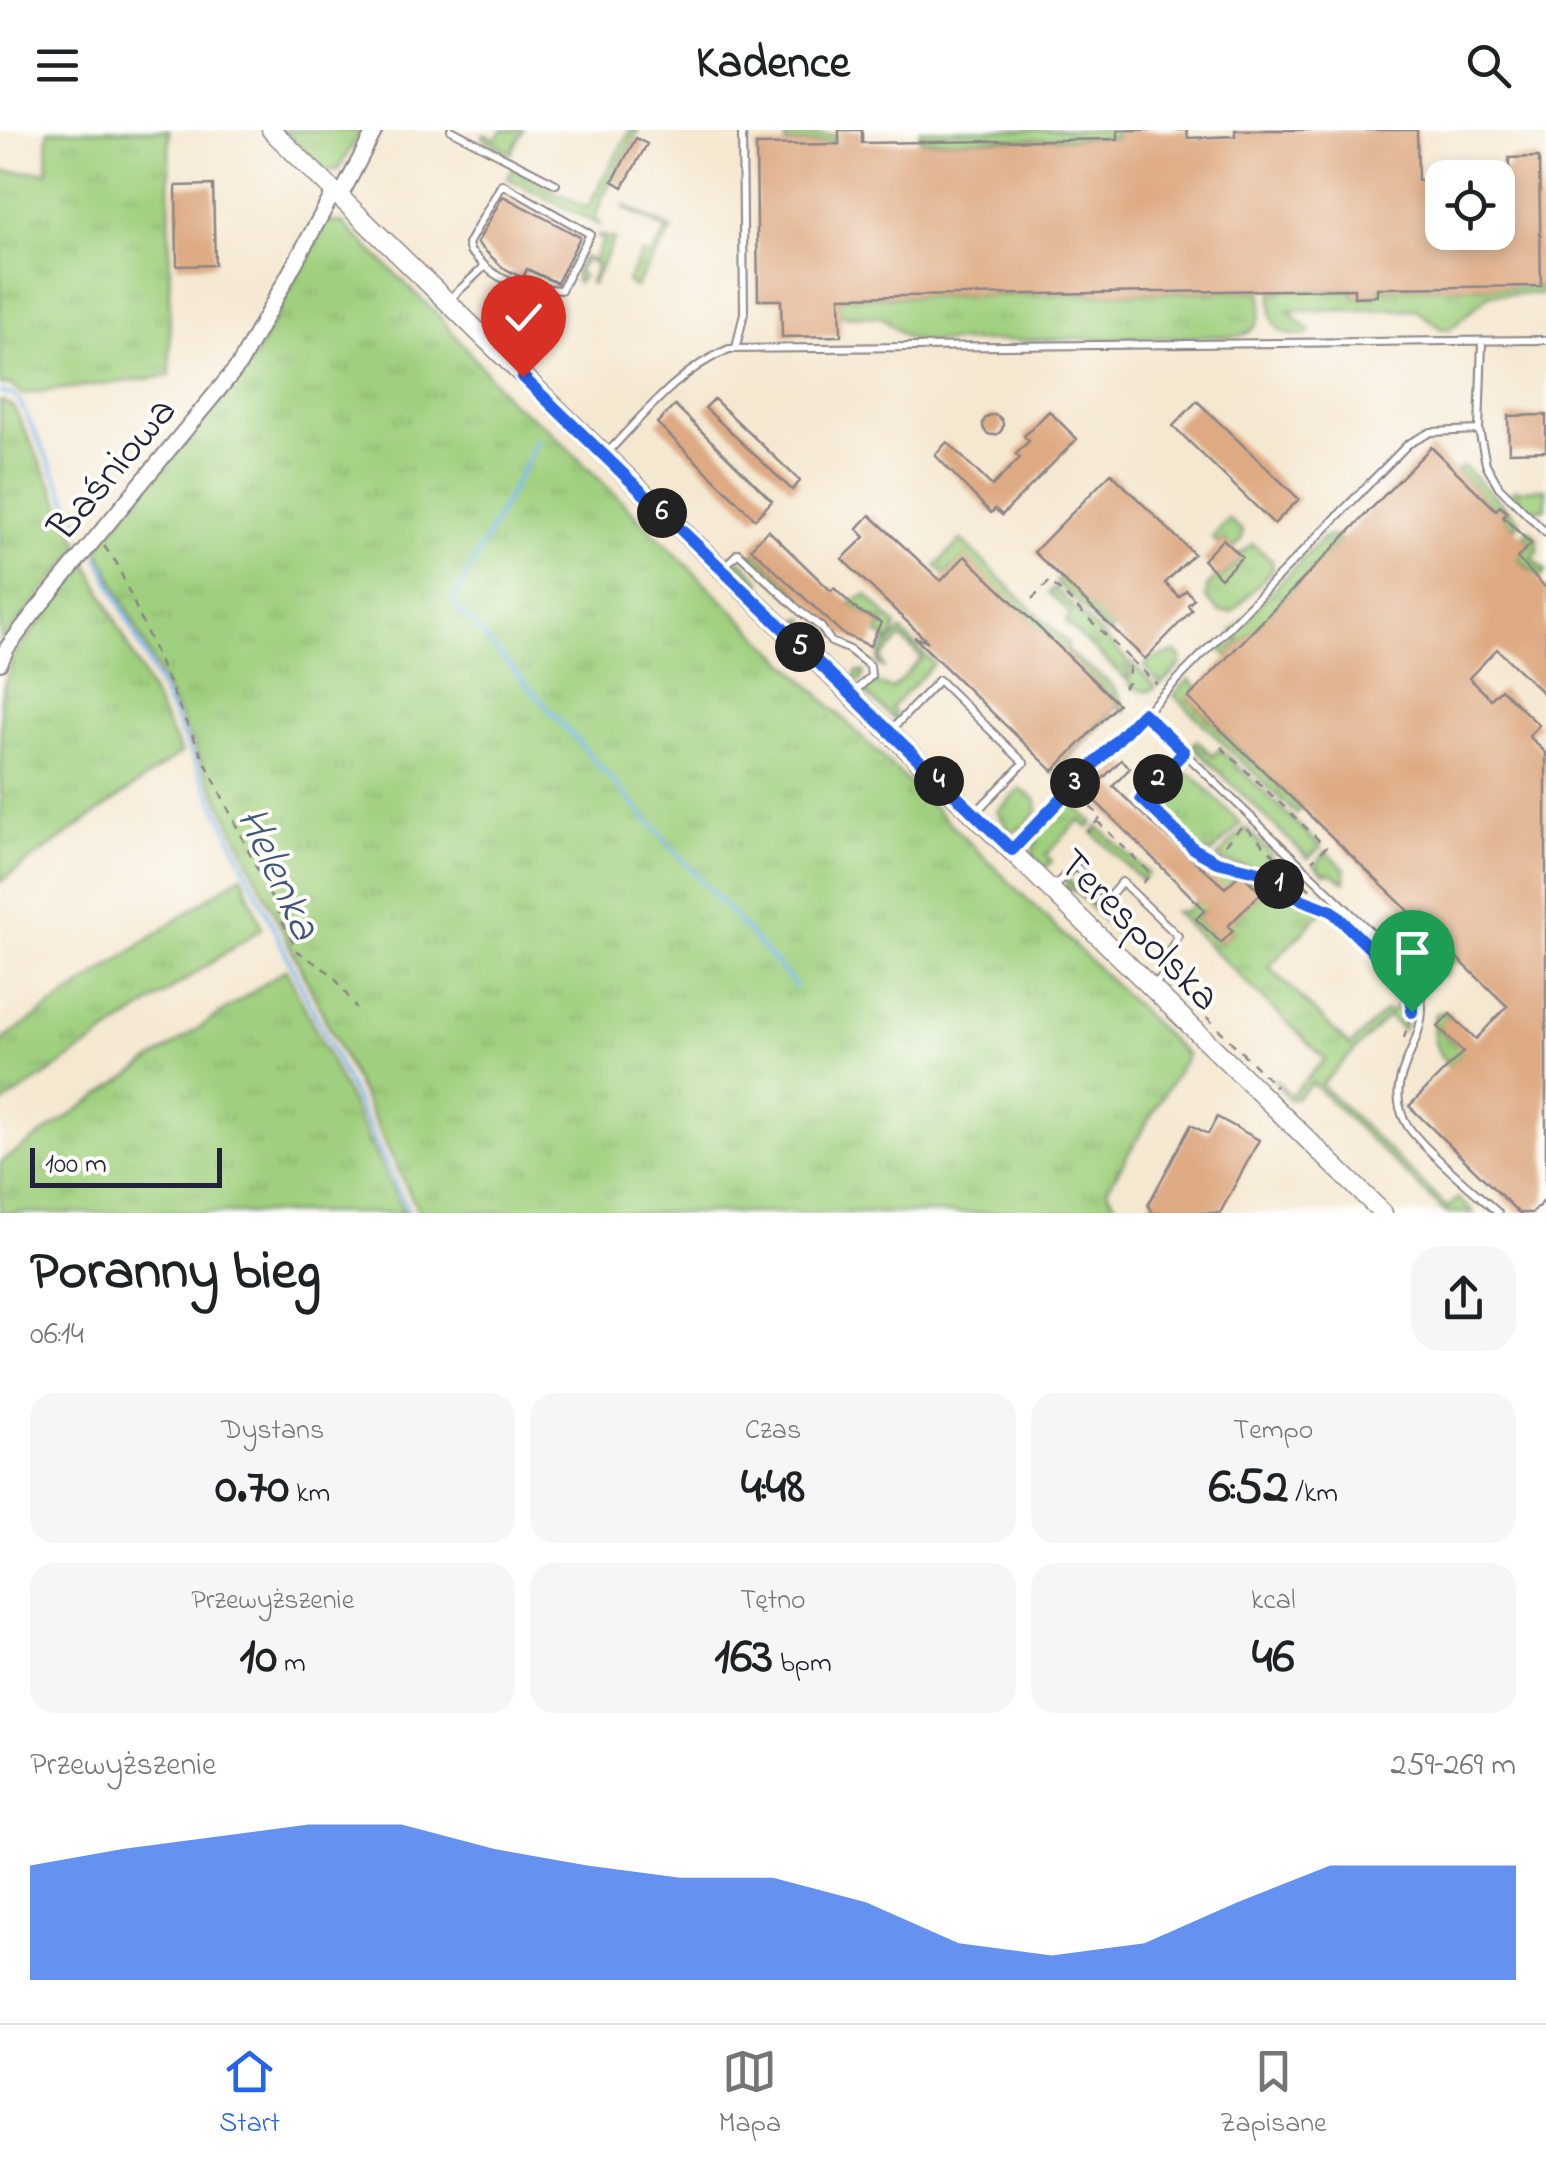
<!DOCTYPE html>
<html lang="pl">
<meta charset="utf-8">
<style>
:root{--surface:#fff;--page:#f6f6f6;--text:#202124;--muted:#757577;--line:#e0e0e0;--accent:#2563eb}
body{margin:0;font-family:"Indie Flower",sans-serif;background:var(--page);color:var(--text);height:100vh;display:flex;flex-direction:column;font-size:38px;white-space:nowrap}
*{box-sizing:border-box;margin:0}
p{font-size:32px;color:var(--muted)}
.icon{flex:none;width:55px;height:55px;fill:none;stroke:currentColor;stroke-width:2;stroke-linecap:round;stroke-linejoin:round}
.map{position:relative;height:1083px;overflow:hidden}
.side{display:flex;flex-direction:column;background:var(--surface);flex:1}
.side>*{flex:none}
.buttons{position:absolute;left:1425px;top:30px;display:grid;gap:20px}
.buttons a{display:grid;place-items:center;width:90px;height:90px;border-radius:20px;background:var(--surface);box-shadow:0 5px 15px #0003;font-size:50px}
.scale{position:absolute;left:30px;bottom:25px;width:192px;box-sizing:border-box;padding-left:10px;border:5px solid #22223b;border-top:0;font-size:28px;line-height:35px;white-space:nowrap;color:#22223b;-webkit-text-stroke:8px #fdfcf7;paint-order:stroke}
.pin{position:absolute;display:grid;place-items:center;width:85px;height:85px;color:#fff;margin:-102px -42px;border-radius:50% 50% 50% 0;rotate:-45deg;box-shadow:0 0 10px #0007}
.pin .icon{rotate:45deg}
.km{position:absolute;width:50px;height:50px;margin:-25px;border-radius:50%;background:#222;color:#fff;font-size:28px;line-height:50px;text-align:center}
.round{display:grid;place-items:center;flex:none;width:105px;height:105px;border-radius:30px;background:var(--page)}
.headline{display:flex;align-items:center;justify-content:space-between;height:170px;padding:0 30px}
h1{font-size:55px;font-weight:800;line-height:75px}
.figures{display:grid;grid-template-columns:repeat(3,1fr);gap:15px;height:170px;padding:10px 30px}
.figures div{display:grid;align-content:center;border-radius:25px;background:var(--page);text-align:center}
.figures b{font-size:50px;font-weight:800}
.figures small{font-size:28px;font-weight:400}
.figures p{font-size:28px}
.chart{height:280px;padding:20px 30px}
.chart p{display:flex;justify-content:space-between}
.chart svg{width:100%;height:180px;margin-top:10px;fill:var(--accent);opacity:.7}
header{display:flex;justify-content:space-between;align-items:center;height:130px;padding:0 30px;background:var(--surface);font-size:45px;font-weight:800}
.tab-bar{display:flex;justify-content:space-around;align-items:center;height:140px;border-top:2px solid var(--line);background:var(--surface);font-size:28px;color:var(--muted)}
.tab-bar a{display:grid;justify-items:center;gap:5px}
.tab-bar .selected{color:var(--accent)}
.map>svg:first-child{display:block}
.grass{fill:url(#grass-tufts);stroke:#61795d;stroke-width:2.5}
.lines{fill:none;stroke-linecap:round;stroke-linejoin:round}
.stream{stroke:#7abaee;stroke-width:4}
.building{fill:#deaa83}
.service-casing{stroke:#8c8586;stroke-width:10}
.minor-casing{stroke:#8c8586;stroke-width:18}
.tertiary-casing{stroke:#8c8586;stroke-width:21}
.path{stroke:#8c8586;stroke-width:2.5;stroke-dasharray:8 8;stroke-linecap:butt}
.service{stroke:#fff;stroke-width:6}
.minor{stroke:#fff;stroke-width:14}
.tertiary{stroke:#fff;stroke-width:18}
.route-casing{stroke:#fff;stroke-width:20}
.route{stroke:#2563eb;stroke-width:12}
.labels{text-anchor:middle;stroke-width:8;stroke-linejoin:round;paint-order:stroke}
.street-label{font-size:42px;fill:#22223b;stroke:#fdfcf7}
.water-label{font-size:45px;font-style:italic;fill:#41577a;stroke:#fdfcf7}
</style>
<header><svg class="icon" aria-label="menu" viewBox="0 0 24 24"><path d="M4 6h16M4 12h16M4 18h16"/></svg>Kadence<svg class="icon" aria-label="search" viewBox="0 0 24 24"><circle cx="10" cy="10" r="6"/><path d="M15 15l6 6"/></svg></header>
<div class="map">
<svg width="1546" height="1083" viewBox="0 0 1546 1083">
<defs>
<pattern id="grass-tufts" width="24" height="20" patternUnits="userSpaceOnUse" patternTransform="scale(2.5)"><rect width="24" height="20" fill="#a0d07f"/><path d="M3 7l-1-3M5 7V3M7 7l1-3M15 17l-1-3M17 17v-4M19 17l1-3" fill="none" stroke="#8ab26f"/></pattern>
</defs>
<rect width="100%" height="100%" fill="#fdfcf7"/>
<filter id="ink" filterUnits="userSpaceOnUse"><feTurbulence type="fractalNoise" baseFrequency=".01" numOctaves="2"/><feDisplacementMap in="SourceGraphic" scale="20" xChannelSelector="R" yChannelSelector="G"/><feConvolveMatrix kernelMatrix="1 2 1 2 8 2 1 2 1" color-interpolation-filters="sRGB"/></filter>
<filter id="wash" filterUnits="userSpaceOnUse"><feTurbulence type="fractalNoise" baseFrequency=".0048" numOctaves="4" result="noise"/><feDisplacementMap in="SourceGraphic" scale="40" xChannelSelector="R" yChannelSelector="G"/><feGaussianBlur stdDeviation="2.25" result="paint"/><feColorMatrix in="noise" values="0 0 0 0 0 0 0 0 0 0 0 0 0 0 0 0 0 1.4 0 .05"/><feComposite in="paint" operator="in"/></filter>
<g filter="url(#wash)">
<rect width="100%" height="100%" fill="#f5e8d1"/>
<!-- grass -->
<path class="grass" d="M 48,0 L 169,0 L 170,246 L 22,264 L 11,254 L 0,255 L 0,41 L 47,42 Z
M 284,0 L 361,0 L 338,40 L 323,41 Z
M 501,0 L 523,0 L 511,23 L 482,8 L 484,4 L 496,9 Z
M 630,0 L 638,0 L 603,66 L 595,89 L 601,96 L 507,48 L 512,39 L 587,78 Z
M 920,0 L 1116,0 L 1116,8 L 920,11 Z
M 786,5 L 835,5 L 835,12 L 786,14 Z
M 624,75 L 673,100 L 635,157 L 627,152 L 642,123 L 650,127 L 667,100 L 624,78 Z
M 326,91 L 343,93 L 439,186 L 510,271 L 547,298 L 1187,926 L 1107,1059 L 1121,1083 L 419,1083 L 97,417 L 250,235 Z
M 596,105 L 615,109 L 592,154 L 589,153 L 597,136 L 585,129 L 577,142 L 583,146 L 577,153 L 574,144 L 583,127 L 593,131 L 603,111 Z
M 1541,156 L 1541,164 L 1490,164 L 1449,200 L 1440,198 L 1416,179 L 1288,181 L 1310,201 L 1306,205 L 1287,204 L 1279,200 L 1272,187 L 1271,164 L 1275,161 L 1353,160 L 1354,168 L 1377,167 L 1377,159 Z
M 1261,161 C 1262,181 1263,198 1241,206 L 917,212 L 904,206 L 881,187 L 840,186 L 840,168 Z
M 0,271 L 13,276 L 81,416 L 0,514 Z
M 1460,337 L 1464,337 L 1520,391 L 1515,398 L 1503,387 L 1507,382 L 1501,376 L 1496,380 L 1456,341 Z
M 1546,359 L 1546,378 L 1529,380 L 1512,363 L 1513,360 Z
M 1228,389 L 1243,401 L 1241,411 L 1233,419 L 1224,409 L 1218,414 L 1212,408 Z
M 1529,400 L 1537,408 L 1538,422 L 1532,428 L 1546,441 L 1540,448 L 1517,428 L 1531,414 L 1523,406 Z
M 1334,406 L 1340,411 L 1228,527 L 1221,520 L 1221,513 L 1230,518 L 1239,509 L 1232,502 L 1324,407 Z
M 961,410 L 1068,514 L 1067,521 C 1087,540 1121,551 1124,582 L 1118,576 L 1063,635 L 1073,646 L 1067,652 L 1052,642 L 1118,573 L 965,427 L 946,446 L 936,436 Z
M 1252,414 L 1271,429 L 1273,439 L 1232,482 L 1220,482 L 1206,468 L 1207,457 L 1218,445 L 1222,448 L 1241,428 L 1239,424 Z
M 755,422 L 797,462 L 792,468 L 750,427 Z
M 737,431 L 742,432 L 761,451 L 757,459 L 794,495 L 802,488 L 806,490 L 804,505 L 852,552 L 857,541 L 864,542 L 861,551 L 848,555 L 733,440 Z
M 87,432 L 181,623 L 0,752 L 1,566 L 14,525 Z
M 1061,447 L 1114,499 L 1110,504 L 1056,452 Z
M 1054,458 L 1127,530 L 1127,550 L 1066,493 L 1070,483 L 1049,463 Z
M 867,465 L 896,495 L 893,506 L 886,513 L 886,508 L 878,504 L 882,492 L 858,481 L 849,472 Z
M 901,501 L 934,534 L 891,578 L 896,584 L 894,589 L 864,562 L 873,552 L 892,559 L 922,528 L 901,508 L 880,528 L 884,537 L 878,535 L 880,521 Z
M 1176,522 L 1181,527 L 1181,535 L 1161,554 L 1144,537 L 1150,530 Z
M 1131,533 L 1156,557 C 1147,565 1138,560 1129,555 Z
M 1189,549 L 1198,558 L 1188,569 L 1302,678 L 1296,684 L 1174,565 Z
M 1197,611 L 1213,626 L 1220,619 L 1321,717 L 1308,728 L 1192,615 Z
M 1181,641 L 1194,646 L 1241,694 L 1211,724 L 1196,718 L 1148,671 L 1173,644 Z
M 1020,659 L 1035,669 L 1038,680 L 1026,695 L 1010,703 L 997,682 Z
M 1069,669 L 1093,693 L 1088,698 L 1079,690 L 1046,725 L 1052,731 L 1044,739 L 1032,726 L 1037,703 Z
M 1098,697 L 1148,743 L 1141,750 L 1093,703 Z
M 1245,698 L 1272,725 L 1258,740 L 1217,728 Z
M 1326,722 L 1345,739 L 1345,752 L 1331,743 L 1324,743 L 1315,735 Z
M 1276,729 L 1325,776 L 1324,777 L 1263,743 Z
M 1213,732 L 1251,741 L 1256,744 L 1249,751 L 1241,743 L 1217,767 L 1216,750 L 1206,740 Z
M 242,745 L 262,798 L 0,976 L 0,912 Z
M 1261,745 L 1323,780 L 1269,837 L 1350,916 L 1386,880 L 1390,883 L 1409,864 L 1412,877 L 1403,900 L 1388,886 L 1321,955 L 1448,1078 L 1458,1068 L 1474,1083 L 1446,1083 L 1312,953 L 1297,967 L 1289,970 L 1273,948 L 1291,965 L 1325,929 L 1174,782 L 1186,781 L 1199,769 L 1207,777 L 1196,789 L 1221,813 L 1233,801 L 1226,793 L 1237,787 L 1261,763 L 1252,753 Z
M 1068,750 L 1126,804 L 1122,809 L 1074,760 L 1064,760 Z
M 1400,793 L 1449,840 L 1443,846 L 1423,826 L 1415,832 L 1407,824 L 1408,816 L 1393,802 Z
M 1427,798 L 1460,830 L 1450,834 L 1420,805 Z
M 286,839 L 404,1083 L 0,1083 L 0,1033 Z
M 1443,882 L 1450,884 L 1438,898 L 1454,914 L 1467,918 L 1449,937 C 1436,924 1430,902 1435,884 Z"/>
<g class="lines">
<!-- stream -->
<path class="stream" d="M 0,262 L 13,265 L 19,270 L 80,396
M 538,310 L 453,472 L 796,856
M 98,427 L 409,1083"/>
</g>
<g id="blocks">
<!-- building -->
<path class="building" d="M 839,0 L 862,0 L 862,13 L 1118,9 L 1118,0 L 1187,0 L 1188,8 L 1235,6 L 1235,0 L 1417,0 L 1418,50 L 1442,50 L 1442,102 L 1498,102 L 1498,39 L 1509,39 L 1509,28 L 1539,27 L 1541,156 L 1377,158 L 1377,166 L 1354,167 L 1354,159 L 840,167 L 841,206 L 782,207 L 781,170 L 758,170 L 756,15 L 839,14 Z
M 636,8 L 647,14 L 623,57 L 613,51 Z
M 213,55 L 215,135 L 177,136 L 176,56 Z
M 503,66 L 580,107 L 557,153 L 527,139 L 523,148 L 502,137 L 477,113 Z
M 714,269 L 800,351 L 792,360 L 705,278 Z
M 1197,271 L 1299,369 L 1274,394 L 1173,296 Z
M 675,275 L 772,371 L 755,389 L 657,293 Z
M 1049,281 L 1077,309 L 1002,385 L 995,379 L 991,383 L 935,325 L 947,312 L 992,356 L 1020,328 L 1016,324 L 1029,311 L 1024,306 Z
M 1546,285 L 1546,321 L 1509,322 L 1508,286 Z
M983 295a10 10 0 1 1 20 0a10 10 0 1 1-20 0Z
M 1431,317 L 1496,380 L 1500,376 L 1507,382 L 1503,387 L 1531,414 L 1517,428 L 1546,458 L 1546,566 L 1497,519 L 1469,548 L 1491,569 L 1501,559 L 1539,595 L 1529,606 L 1546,623 L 1546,1069 L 1532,1083 L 1519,1083 L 1409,976 L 1463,922 L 1438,897 L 1450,884 L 1476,909 L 1507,876 L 1188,568 Z
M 1111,343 L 1194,424 L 1165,453 L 1179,467 L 1186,460 L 1194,469 L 1188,475 L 1192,480 L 1145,529 L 1034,422 Z
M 870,385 L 941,451 L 965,426 L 1118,574 L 1053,641 L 914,507 L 928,512 L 842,429 L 865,407 L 857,399 Z
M 768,400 L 831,461 L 834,458 L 858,481 L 881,492 L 870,516 L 843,504 L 751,418 Z
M 1223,409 L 1242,427 L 1221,448 L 1203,430 Z
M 1121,630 L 1130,638 L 1113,656 L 1138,680 L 1225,758 L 1241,743 L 1261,763 L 1228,796 L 1233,801 L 1221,813 L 1196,789 L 1205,780 L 1088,664 Z
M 1217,987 L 1259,1010 L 1220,1083 L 1153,1083 L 1148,1075 L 1191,995 L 1208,1004 Z"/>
</g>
</g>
<g filter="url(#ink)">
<use href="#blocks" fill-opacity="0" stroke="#8c8586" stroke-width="2.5"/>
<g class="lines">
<!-- service casing -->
<g class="service-casing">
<path id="service" d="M 451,0 L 556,54
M 448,171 L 485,136 C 507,157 531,157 561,160 L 590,104 L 502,54 L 468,114 L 470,121 L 485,136
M 736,218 L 744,183 L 742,0
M 1479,300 L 1482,212
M 608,322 C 644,284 680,239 729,219 L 1546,210
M 725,436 L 738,423 L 801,482 L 821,497 L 831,512 L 848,519 L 870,536 L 871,546 L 851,565
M 1143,583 L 1414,844 C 1444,909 1378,938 1405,991 C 1415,1013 1477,1063 1498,1083
M 892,599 L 939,550 L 1024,633 L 975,683
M 1012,719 L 1408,314 L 1431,302 L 1479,300 L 1486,334 L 1499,357 L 1546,403
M 1052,758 L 1075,736 L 1108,768 L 1122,752 L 1178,806 L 1170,823 L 1170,838 L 1152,857"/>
</g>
<!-- minor casing -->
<g class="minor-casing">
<path id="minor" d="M 340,67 L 375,0
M 0,533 L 7,518 L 33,484 L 239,235 L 334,62"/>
</g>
<!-- tertiary casing -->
<g class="tertiary-casing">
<path id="tertiary" d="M 271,0 L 1383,1083"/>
</g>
<!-- path -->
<path class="path" d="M 104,416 L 116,432 L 184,588 L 297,821 L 333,845 L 356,878
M 1032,469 L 1050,451 L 1130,529
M 1123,558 L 1128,553 L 1130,529 L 1157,554
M 1221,617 L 1326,717 L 1312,731
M 1079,666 L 1101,687 L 1087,702
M 1097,691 L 1151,744 L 1139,757
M 1156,694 L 1166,700 L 1170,696 C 1202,727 1217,732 1260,742 L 1274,728
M 1169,695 L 1141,667 L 1178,630
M 1203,738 L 1243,695 L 1329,778
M 1251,752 L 1260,742 L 1303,770 L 1332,781 L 1405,853
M 1173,853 L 1276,957
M 1404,908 L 1411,884"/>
<!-- service -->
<use href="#service" class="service"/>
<!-- minor -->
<use href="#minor" class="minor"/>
<!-- tertiary -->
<use href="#tertiary" class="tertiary"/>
</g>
</g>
<g class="lines" filter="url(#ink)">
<!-- route casing -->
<g class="route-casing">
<path id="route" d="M 523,247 L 1012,720 L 1143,583 L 1184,622 L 1141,668 L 1194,719 L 1217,732 L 1260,742 L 1303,770 L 1332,781 L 1406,854 L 1412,867 L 1412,882"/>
</g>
<!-- route -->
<use href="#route" class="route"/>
</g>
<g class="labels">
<!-- street labels -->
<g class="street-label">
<text transform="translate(110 337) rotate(-50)" y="15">Baśniowa</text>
<text transform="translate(1141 798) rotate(45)" y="15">Terespolska</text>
</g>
<!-- water labels -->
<g class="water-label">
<text transform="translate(281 742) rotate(65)" y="16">Helenka</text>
</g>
</g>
</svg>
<div class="buttons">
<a><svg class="icon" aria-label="locate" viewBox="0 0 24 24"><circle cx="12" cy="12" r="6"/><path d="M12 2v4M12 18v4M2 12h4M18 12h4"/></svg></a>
</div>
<div class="scale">100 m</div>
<div class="pin" style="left:1412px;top:882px;background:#1e9e55"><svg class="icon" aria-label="arrive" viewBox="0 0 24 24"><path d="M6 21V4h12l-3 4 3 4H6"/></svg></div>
<div class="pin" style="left:523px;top:247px;background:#d93025"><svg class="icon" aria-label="check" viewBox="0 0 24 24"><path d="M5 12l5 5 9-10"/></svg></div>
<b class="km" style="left:1279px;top:754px">1</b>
<b class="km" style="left:1158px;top:649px">2</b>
<b class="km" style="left:1075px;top:653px">3</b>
<b class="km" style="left:939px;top:651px">4</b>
<b class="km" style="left:800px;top:517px">5</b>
<b class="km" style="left:662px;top:383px">6</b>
</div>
<section class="side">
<div class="headline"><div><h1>Poranny bieg</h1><p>06:14</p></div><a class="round"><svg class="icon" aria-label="share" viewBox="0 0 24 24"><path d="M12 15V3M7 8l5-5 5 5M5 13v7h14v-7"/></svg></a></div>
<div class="figures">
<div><p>Dystans</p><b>0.70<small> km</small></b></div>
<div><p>Czas</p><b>4:48</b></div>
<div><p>Tempo</p><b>6:52<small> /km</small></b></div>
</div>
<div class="figures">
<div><p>Przewyższenie</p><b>10<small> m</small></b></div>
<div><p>Tętno</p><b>163<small> bpm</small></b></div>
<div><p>kcal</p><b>46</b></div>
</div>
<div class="chart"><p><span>Przewyższenie</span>259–269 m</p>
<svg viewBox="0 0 160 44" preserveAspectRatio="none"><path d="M0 44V16L10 12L20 9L30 6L40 6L50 12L60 16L70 19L80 19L90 25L100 35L110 38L120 35L130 25L140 16L150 16L160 16V44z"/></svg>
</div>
</section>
<nav class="tab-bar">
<a class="selected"><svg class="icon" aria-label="home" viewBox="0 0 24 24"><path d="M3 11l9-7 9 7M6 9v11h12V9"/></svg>Start</a>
<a><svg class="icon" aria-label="map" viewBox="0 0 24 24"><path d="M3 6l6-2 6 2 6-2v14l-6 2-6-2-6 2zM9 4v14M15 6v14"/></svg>Mapa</a>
<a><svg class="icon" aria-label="saved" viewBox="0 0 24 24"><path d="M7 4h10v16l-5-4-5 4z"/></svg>Zapisane</a>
</nav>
